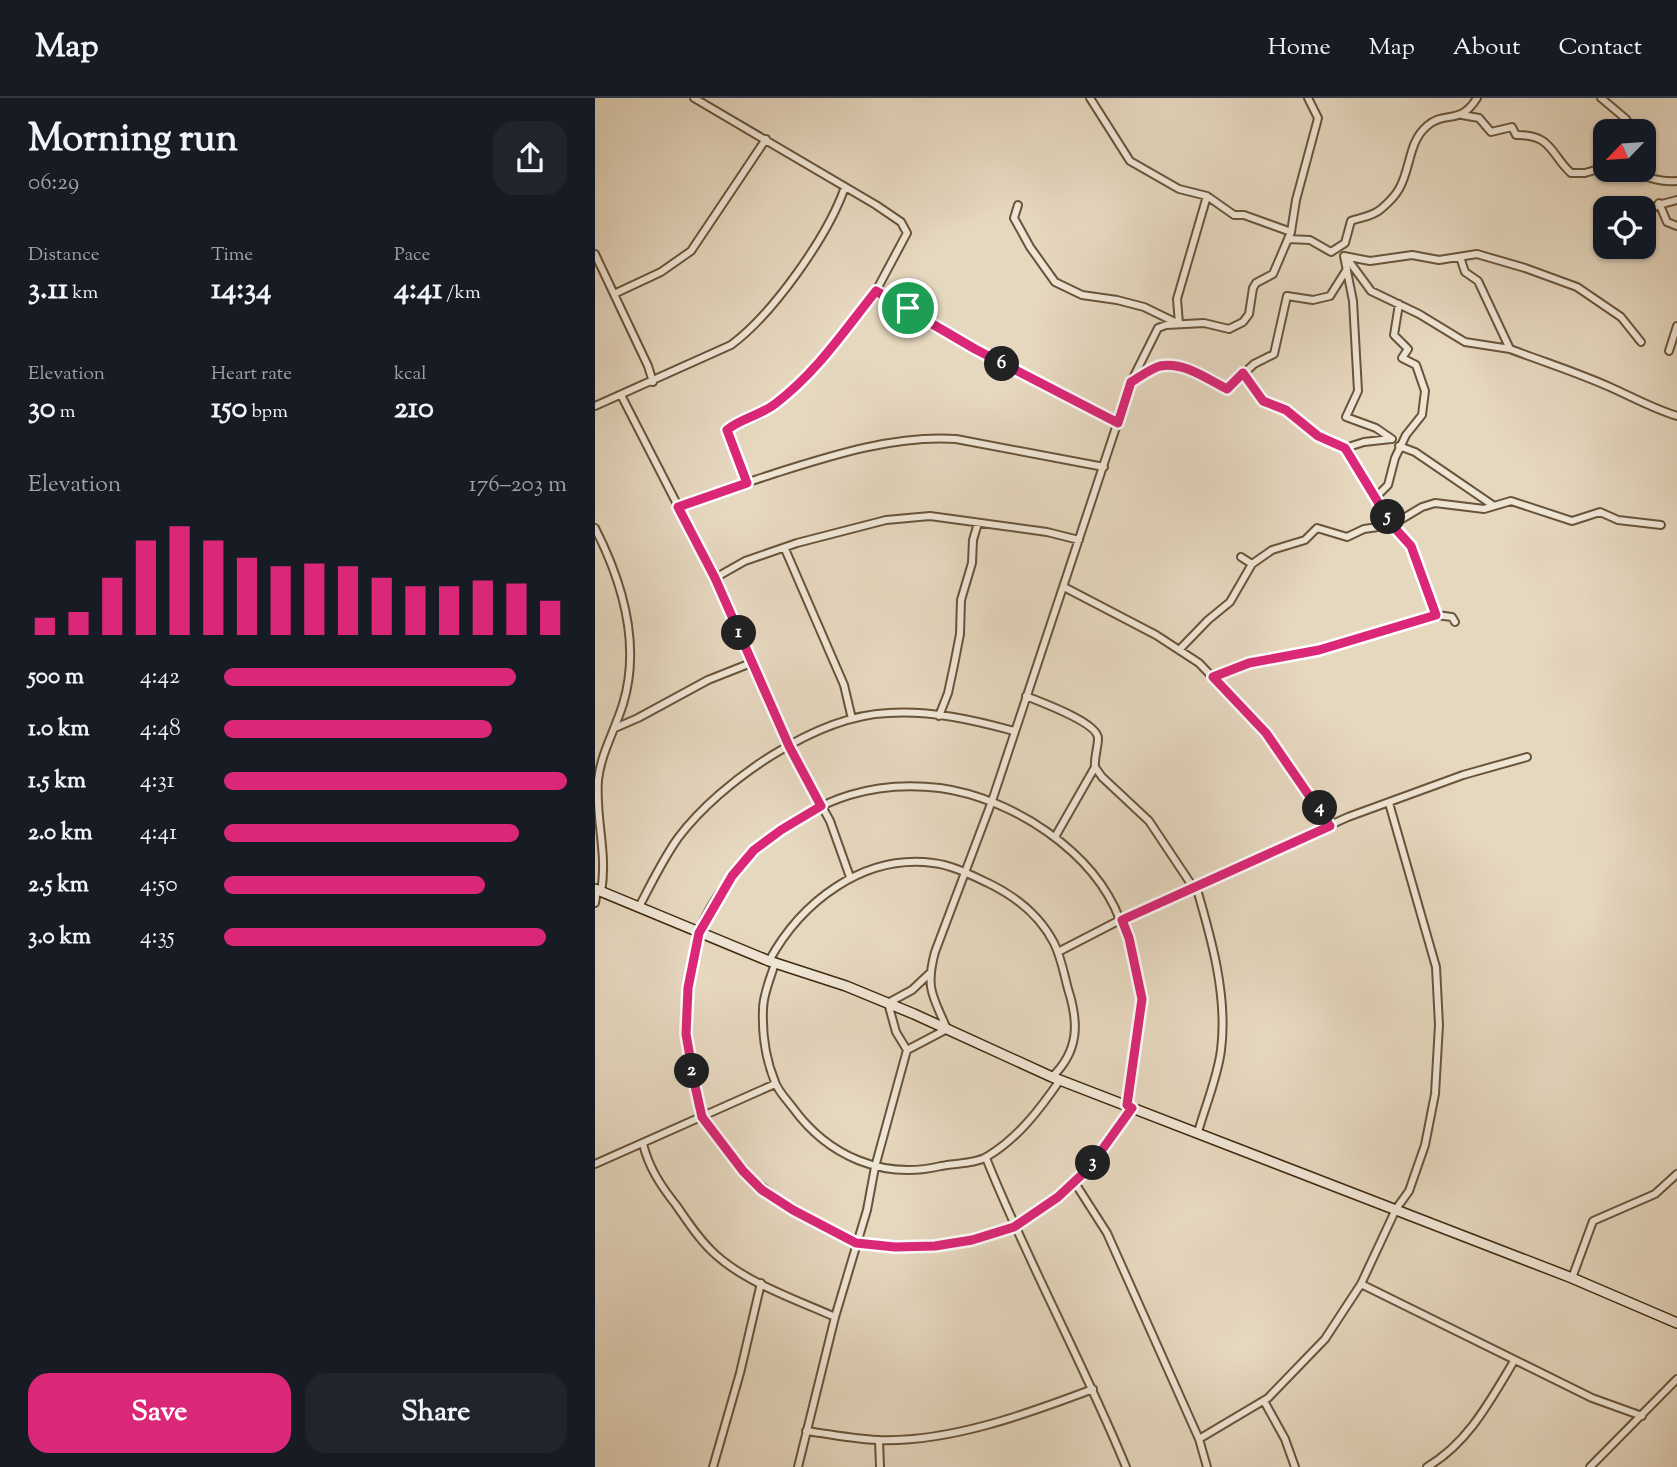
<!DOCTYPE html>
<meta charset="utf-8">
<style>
:root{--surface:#171b24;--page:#20242c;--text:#f1f3f6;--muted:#9ea1a6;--line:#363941;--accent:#db2777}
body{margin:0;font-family:"Sorts Mill Goudy",serif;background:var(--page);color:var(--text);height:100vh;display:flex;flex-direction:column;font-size:26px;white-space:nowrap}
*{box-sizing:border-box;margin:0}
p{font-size:23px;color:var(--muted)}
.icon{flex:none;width:38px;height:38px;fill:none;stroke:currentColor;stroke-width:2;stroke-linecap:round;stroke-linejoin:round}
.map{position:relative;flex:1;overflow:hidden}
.sheet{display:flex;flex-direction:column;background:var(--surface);width:595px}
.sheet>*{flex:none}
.needle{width:46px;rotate:245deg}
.tools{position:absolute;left:998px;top:21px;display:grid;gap:14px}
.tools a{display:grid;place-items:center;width:63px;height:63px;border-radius:14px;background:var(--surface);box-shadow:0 2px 5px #0004;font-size:35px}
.pin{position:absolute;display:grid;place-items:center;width:60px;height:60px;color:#fff;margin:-30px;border:4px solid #fff;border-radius:50%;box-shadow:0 2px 7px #0007}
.km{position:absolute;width:35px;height:35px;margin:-18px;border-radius:50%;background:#222;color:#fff;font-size:19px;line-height:35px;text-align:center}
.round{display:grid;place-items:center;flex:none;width:74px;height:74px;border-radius:21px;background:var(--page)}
.overview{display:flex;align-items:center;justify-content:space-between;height:119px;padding:0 28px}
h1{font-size:38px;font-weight:700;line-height:52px}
.figures{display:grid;grid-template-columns:repeat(3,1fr);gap:10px;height:119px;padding:7px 28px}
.figures div{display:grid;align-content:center}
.figures b{font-size:30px;font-weight:700}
.figures small{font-size:19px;font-weight:400}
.figures p{font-size:19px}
.chart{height:196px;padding:14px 28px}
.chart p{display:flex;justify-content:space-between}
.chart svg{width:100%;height:126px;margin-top:7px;stroke:var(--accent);stroke-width:6}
.primary-button{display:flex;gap:14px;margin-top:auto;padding:14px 28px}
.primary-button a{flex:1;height:80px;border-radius:21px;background:var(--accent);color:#fff;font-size:28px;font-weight:700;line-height:80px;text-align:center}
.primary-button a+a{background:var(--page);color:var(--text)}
ul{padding:0 28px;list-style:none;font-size:23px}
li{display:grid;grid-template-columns:112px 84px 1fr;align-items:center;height:52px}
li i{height:18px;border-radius:9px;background:var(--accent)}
header{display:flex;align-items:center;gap:42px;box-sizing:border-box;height:98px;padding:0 35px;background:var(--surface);border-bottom:2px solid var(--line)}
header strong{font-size:33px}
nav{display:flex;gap:38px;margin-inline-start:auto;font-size:24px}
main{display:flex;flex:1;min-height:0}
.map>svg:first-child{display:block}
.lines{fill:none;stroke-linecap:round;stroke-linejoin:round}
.street-casing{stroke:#695439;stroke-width:10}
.secondary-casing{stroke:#3f290c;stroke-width:12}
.street{stroke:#efe5d5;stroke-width:6}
.secondary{stroke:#efe5d5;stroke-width:9}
.route-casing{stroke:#fff;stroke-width:14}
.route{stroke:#db2777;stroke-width:9}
</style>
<header>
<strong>Map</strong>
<nav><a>Home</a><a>Map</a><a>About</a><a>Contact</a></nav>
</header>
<main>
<section class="sheet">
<div class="overview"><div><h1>Morning run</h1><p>06:29</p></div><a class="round"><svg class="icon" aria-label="share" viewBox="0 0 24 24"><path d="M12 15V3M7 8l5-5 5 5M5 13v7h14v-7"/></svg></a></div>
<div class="figures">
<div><p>Distance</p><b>3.11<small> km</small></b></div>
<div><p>Time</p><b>14:34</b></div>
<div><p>Pace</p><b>4:41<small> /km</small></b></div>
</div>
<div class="figures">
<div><p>Elevation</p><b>30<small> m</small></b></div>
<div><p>Heart rate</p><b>150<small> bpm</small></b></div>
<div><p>kcal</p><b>210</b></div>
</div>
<div class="chart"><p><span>Elevation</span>176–203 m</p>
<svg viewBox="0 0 160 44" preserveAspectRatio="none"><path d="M5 44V38M15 44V36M25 44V24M35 44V11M45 44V6M55 44V11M65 44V17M75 44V20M85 44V19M95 44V20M105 44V24M115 44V27M125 44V27M135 44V25M145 44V26M155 44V32"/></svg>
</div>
<ul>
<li><b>500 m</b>4:42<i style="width:85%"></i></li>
<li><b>1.0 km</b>4:48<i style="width:78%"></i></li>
<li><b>1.5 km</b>4:31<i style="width:100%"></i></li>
<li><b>2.0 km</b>4:41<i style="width:86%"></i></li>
<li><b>2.5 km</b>4:50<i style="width:76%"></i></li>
<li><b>3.0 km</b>4:35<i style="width:94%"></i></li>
</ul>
<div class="primary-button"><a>Save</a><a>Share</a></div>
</section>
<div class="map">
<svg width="1082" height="1369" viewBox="0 0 1082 1369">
<rect width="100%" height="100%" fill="#e6d7bf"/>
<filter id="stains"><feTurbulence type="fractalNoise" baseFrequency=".00286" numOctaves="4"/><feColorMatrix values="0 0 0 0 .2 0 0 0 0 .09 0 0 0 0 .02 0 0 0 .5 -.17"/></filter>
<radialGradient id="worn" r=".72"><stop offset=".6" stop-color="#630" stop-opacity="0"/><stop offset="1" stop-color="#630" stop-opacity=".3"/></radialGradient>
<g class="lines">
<!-- street casing -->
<g class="street-casing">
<path id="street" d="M 99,0 L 281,107 L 306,124 L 312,135 L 281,193 L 244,243 L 222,268 L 198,291 L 165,317 L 132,332 L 152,385
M 495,0 L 535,63 L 584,91 L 612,98 L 639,117 L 649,117 L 696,134
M 1006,0 L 1031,21 L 1038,33
M 867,17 L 884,20 L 896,34 L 917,29 L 921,37 C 957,36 956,57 976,75 L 990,75 L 1010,69
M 1033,72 C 1049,78 1065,85 1082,83
M 1064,105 L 1072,124 L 1082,128
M 423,107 L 419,120 L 435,149 L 460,184 L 487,197 L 522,202 L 549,209 L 584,226 L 582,201 L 612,98
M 1048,116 L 1063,107 L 1082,102
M 693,141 L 715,142 L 736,154 L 750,145 L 756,123 C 766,119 777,119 786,111 C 792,106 800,98 804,91 C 816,71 813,44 832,28 C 850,12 865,28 882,0
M 0,156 L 53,268 L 58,284
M 749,158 L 775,163 L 817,157 L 844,162 L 882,156 L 930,170 L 982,189 L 1026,219 L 1046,244
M 749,158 L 758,203 L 763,293 L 751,319 L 781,330 L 797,341
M 751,159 L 776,193 L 824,216 L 870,244 L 915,251
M 865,159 L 870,174 L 883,183 L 915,251 C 949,264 984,275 1017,290 C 1039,300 1059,311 1082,318
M 281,193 L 380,251 L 523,325
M 19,196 L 66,174 L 96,153 L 171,41
M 1074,253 L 1082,228
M 648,275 L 669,303 L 691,312 L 723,338 L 750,350 L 797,427 L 827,409 L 840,405 L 889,411 L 916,403 L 977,423 L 1005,414 L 1023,422 L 1066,427
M 538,283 L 567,267 L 592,270 L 632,291 L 659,266 L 679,256 L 692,198 L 718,202 L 735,198 L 752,171
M 26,297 L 120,480 L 194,648 L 235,723 L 255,779
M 0,308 L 136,247 C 178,216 233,138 250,89
M 804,348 L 820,354 L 899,408
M 750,350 L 769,344 L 796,341
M 781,399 L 793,387 L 800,360 L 811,337 L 827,317 L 830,293 L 821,267 L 807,260 L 813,251 L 799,237 L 804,206
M 84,409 C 115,396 148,386 181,375 C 238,357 300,337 361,341 L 509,369
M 0,430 C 27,483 46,547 28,606 C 20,632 6,655 3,682 C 0,720 13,756 6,794
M 190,451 L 249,587 L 257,621
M 646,459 L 657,466 L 677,452 L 710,442 L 722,430 L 752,439 L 769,431 L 797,427 L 816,448 L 841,517 L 857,519 L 860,524
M 120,480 L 150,463 L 202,445 L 291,422 L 335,418 L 452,434 L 484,442
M 469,489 L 561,537 L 604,565 L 671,635 L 735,728
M 585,551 L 613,522 L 635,504 L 657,466
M 618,579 L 654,565 L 724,552 L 841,517
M 431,598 C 445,604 502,624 503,640 C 503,650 499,659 500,669 L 507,679 L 554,723 L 598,789
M 344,618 L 353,595 L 359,567 L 365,536 L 366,502 L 377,465 L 378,442 L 383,425
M 20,630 L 43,620 L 113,582 L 156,565
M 460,739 L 500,669
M 601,788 C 616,839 633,898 626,952 C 623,978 610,1009 603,1034
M 0,805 L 2,792
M 44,809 C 56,786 68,761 83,740 C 126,683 221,618 293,615 C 335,612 379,622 419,633
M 525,822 C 499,753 417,700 345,690 C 278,682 228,700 175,740 C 149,760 114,803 104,835 C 91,877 89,923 96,966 C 99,983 100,1006 109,1021 C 141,1074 176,1100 230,1129 C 240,1134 252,1143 263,1146 C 304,1154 381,1147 419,1129 C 426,1126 433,1119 440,1115 C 454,1105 468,1096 480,1085 C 503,1063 520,1035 537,1010
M 527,822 L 534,840 L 547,901 L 532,1007
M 463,854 L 525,822 L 753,719 L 868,677 L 932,659
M 174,863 C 206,804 268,756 338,765 C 357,767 376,777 393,785 C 420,798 445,818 459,845 C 466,859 469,876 473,891 C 484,925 484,953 457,979
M 180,865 C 176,879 168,896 168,911 C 167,935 171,962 180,984 C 183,993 192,1002 198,1010 C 233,1058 288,1082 346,1068 C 360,1065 381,1066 393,1058 C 423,1040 445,1011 465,982
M 312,952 L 301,934 L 293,905 L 317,892 L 334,876
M 48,1046 C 54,1070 66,1088 81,1107 C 93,1124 105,1143 121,1157 C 152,1185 202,1202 240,1219
M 391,1060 C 433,1165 488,1264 531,1369
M 0,1066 L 180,986
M 480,1085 L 512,1135 L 604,1341 L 612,1369
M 977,1180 L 998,1123 L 1060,1096 L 1082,1076
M 766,1186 L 997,1300 L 1047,1318
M 669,1303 L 690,1341 L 700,1369
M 211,1333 C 235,1336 258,1341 282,1342 C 353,1345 432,1316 498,1291
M 604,1341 L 673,1300 L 730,1241 L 766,1186 L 801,1111 L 814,1093 L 830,1047 L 840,996 L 844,927 L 841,869 L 794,705
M 284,1342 L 285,1369
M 118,1369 L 145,1275 L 166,1185
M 203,1369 L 240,1219 L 272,1112 L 280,1069 L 312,952 L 352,931 C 338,898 330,891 340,854 L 397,703 L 536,284 L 563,230 L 571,227 L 609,225 L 634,231 L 648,224 L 654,216 L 658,190 L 661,185 L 678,176 L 696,134 L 701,102 L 722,24 L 723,20 L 713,0
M 832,1369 C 873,1345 895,1303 919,1263
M 995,1369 L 1082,1281"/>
</g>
<!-- secondary casing -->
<g class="secondary-casing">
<path id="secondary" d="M 0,791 L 174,863 L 251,888 L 319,916 L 457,979 L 977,1180 L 1082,1225"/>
</g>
<!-- street -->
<use href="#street" class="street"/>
<!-- secondary -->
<use href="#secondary" class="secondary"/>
</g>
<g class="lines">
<!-- route casing -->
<g class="route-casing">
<path id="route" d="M 281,193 L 380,251 L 523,325 L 536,284 C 545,279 555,271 565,268 C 588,263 612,281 632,291 L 648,275 L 668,303 L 691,312 L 723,338 L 750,350 L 797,427 L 816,448 L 841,517 L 724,552 L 654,565 L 618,579 L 671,635 L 735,728 L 527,822 L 534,840 L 547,901 L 532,1007 L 537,1010 L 494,1070 L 463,1099 L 419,1129 L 377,1142 L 340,1148 L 300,1149 L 261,1145 L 198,1112 L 167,1092 L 148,1073 L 107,1019 L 100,988 L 91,936 L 93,890 L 104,835 L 137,778 L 159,752 L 186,732 L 226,708 L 194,648 L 120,480 L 83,409 L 152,385 L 132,332 C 145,321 164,318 180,306 C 222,274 249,233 281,193 Z"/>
</g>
<!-- route -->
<use href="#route" class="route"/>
</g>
<rect width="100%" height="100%" filter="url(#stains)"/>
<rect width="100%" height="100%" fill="url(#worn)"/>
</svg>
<div class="tools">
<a><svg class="needle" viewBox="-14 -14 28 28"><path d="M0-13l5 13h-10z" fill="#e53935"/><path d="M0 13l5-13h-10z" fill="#9ea1a6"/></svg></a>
<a><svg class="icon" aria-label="locate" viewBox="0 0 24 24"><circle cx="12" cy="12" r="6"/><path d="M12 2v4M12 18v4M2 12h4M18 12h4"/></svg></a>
</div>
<div class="pin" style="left:313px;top:210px;background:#1e9e55"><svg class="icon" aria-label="arrive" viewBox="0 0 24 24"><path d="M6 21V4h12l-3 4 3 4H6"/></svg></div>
<b class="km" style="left:144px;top:535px">1</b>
<b class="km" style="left:97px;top:973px">2</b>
<b class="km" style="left:498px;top:1065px">3</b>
<b class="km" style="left:725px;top:710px">4</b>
<b class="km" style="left:793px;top:419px">5</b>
<b class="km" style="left:407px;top:266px">6</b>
</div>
</main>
